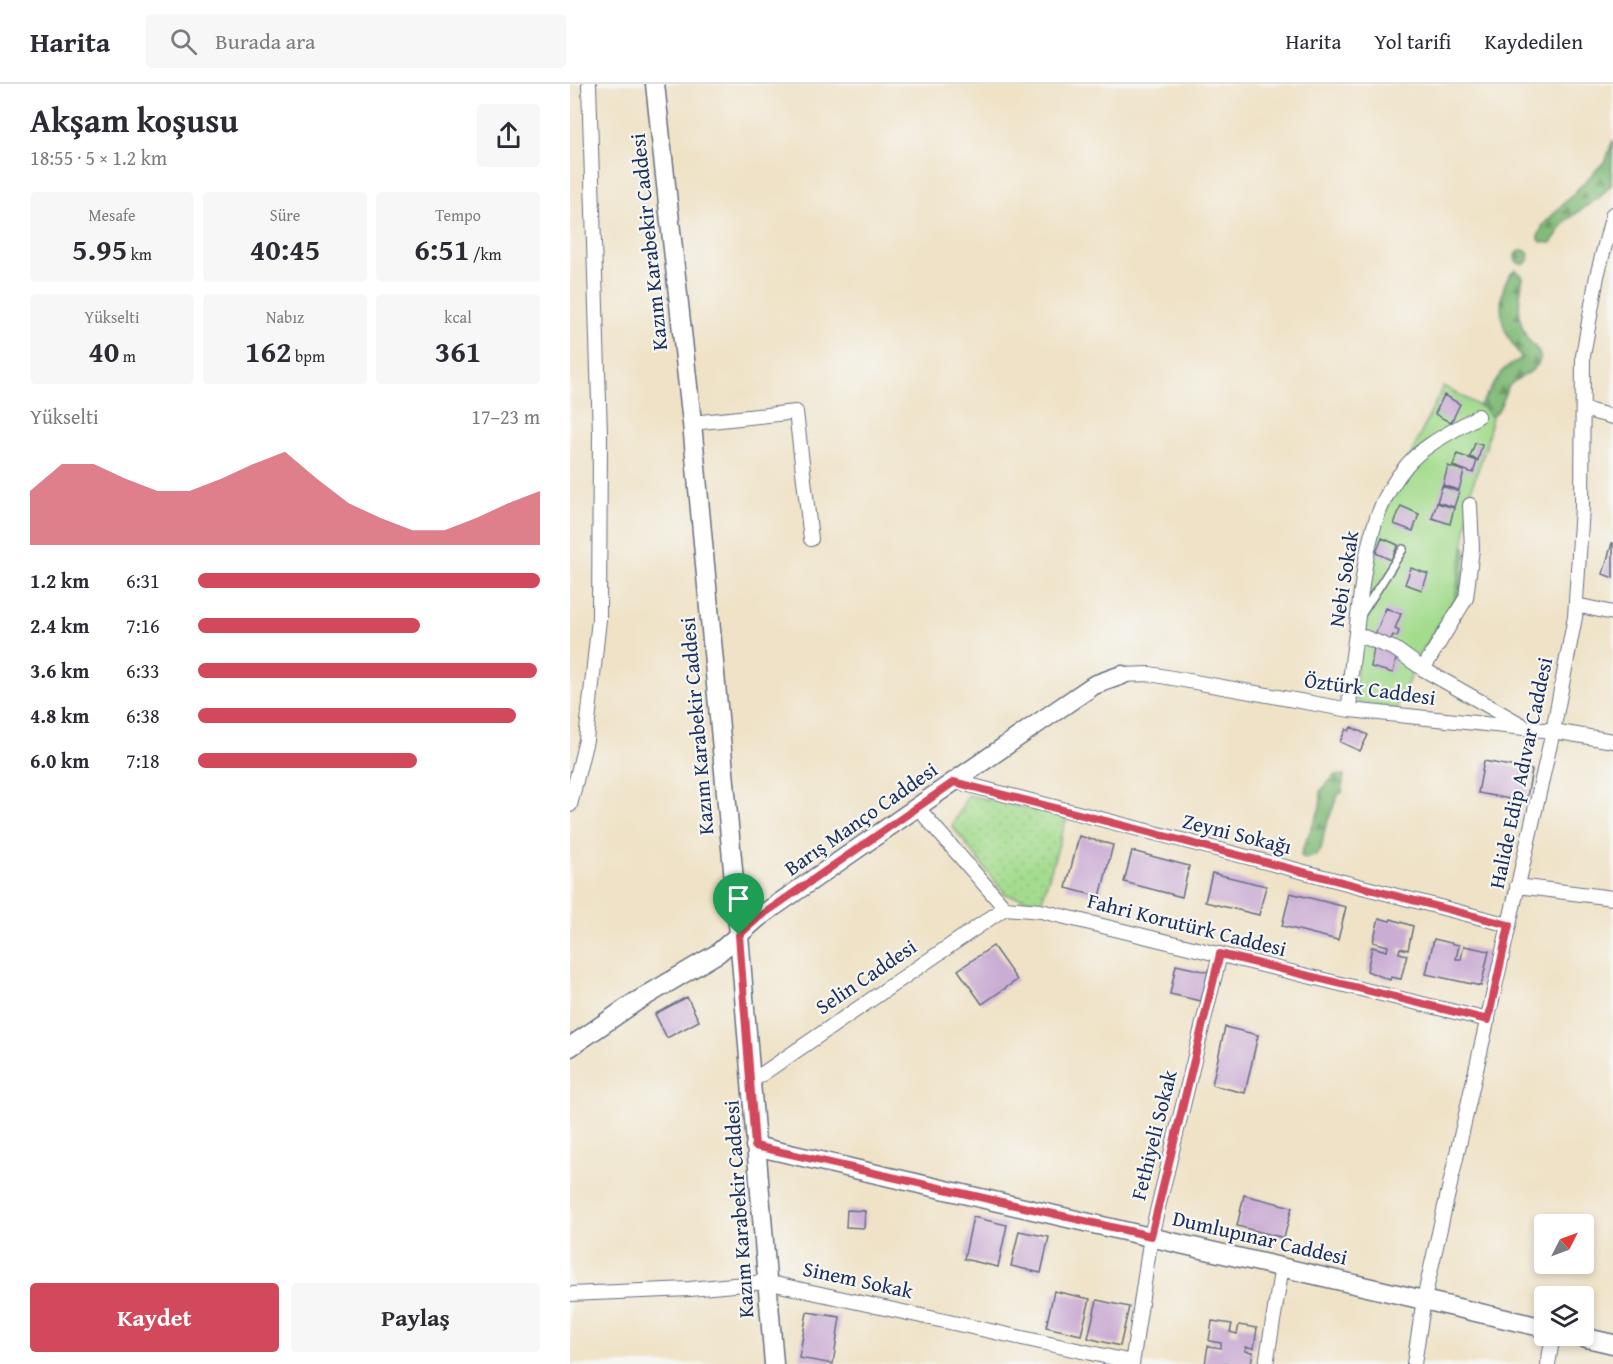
<!DOCTYPE html>
<html lang="tr">
<meta charset="utf-8">
<style>
:root{--surface:#fff;--page:#f7f7f7;--text:#2b2b33;--muted:#7c7c81;--line:#e1e1e2;--accent:#d1495b}
body{margin:0;font-family:"Gentium Book Plus",serif;background:var(--page);color:var(--text);height:100vh;display:flex;flex-direction:column;font-size:22px;white-space:nowrap}
*{box-sizing:border-box;margin:0}
p{font-size:20px;color:var(--muted)}
.icon{flex:none;width:33px;height:33px;fill:none;stroke:currentColor;stroke-width:2;stroke-linecap:round;stroke-linejoin:round}
.map{position:relative;flex:1;overflow:hidden}
.drawer{display:flex;flex-direction:column;background:var(--surface);width:570px}
.drawer>*{flex:none}
.needle{width:39px;rotate:48deg}
.fabs{position:absolute;left:964px;top:1130px;display:grid;gap:12px}
.fabs a{display:grid;place-items:center;width:60px;height:60px;border-radius:6px;background:var(--surface);box-shadow:0 3px 9px #0003;font-size:30px}
.pin{position:absolute;display:grid;place-items:center;width:51px;height:51px;color:#fff;margin:-62px -26px;border-radius:50% 50% 50% 0;rotate:-45deg;box-shadow:0 0 6px #0007}
.pin .icon{rotate:45deg}
.round{display:grid;place-items:center;flex:none;width:63px;height:63px;border-radius:6px;background:var(--page)}
.overview{display:flex;align-items:center;justify-content:space-between;height:102px;padding:0 30px}
h1{font-size:33px;font-weight:700;line-height:45px}
.stats{display:grid;grid-template-columns:repeat(3,1fr);gap:9px;height:102px;padding:6px 30px}
.stats div{display:grid;align-content:center;border-radius:6px;background:var(--page);text-align:center}
.stats b{font-size:30px;font-weight:700}
.stats small{font-size:16px;font-weight:400}
.stats p{font-size:16px}
.chart{height:168px;padding:12px 30px}
.chart p{display:flex;justify-content:space-between}
.chart svg{width:100%;height:108px;margin-top:6px;fill:var(--accent);opacity:.7}
.action{display:flex;gap:12px;margin-top:auto;padding:12px 30px}
.action a{flex:1;height:69px;border-radius:6px;background:var(--accent);color:#fff;font-size:24px;font-weight:700;line-height:69px;text-align:center}
.action a+a{background:var(--page);color:var(--text)}
ul{padding:0 30px;list-style:none;font-size:20px}
li{display:grid;grid-template-columns:96px 72px 1fr;align-items:center;height:45px}
li i{height:15px;border-radius:8px;background:var(--accent)}
header{display:flex;align-items:center;gap:36px;box-sizing:border-box;height:84px;padding:0 30px;background:var(--surface);border-bottom:2px solid var(--line)}
header strong{font-size:28px}
nav{display:flex;gap:33px;margin-inline-start:auto;font-size:21px}
.search{width:420px;height:54px;background:var(--page);display:flex;align-items:center;gap:15px;box-sizing:border-box;padding:0 21px;border-radius:6px;color:var(--muted);font-size:22px}
main{display:flex;flex:1;min-height:0}
.map>svg:first-child{display:block}
.forest{fill:url(#forest-firs);stroke:#4f766c;stroke-width:1.5}
.park{fill:url(#park-dots);stroke:#608676;stroke-width:1.5}
.garden{fill:#a4dc8e;stroke:#608676;stroke-width:1.5}
.building{fill:#cbadd4}
.lines{fill:none;stroke-linecap:round;stroke-linejoin:round}
.service-casing{stroke:#656e82;stroke-width:10}
.minor-casing{stroke:#656e82;stroke-width:16}
.tertiary-casing{stroke:#656e82;stroke-width:21}
.service{stroke:#fff;stroke-width:7}
.minor{stroke:#fff;stroke-width:14}
.tertiary{stroke:#fff;stroke-width:18}
.route-casing{stroke:#fff;stroke-width:12}
.route{stroke:#d1495b;stroke-width:8}
.labels{text-anchor:middle;stroke-width:4.5;stroke-linejoin:round;paint-order:stroke}
.street-label{font-size:21px;fill:#1b2f5e;stroke:#f6f6f2}
</style>
<header>
<strong>Harita</strong>
<div class="search"><svg class="icon" aria-label="search" viewBox="0 0 24 24"><circle cx="10" cy="10" r="6"/><path d="M15 15l6 6"/></svg>Burada ara</div>
<nav><a>Harita</a><a>Yol tarifi</a><a>Kaydedilen</a></nav>
</header>
<main>
<section class="drawer">
<div class="overview"><div><h1>Akşam koşusu</h1><p>18:55 · 5 × 1.2 km</p></div><a class="round"><svg class="icon" aria-label="share" viewBox="0 0 24 24"><path d="M12 15V3M7 8l5-5 5 5M5 13v7h14v-7"/></svg></a></div>
<div class="stats">
<div><p>Mesafe</p><b>5.95<small> km</small></b></div>
<div><p>Süre</p><b>40:45</b></div>
<div><p>Tempo</p><b>6:51<small> /km</small></b></div>
</div>
<div class="stats">
<div><p>Yükselti</p><b>40<small> m</small></b></div>
<div><p>Nabız</p><b>162<small> bpm</small></b></div>
<div><p>kcal</p><b>361</b></div>
</div>
<div class="chart"><p><span>Yükselti</span>17–23 m</p>
<svg viewBox="0 0 160 44" preserveAspectRatio="none"><path d="M0 44V22L10 11L20 11L30 17L40 22L50 22L60 17L70 11L80 6L90 17L100 27L110 33L120 38L130 38L140 33L150 27L160 22V44z"/></svg>
</div>
<ul>
<li><b>1.2 km</b>6:31<i style="width:100%"></i></li>
<li><b>2.4 km</b>7:16<i style="width:65%"></i></li>
<li><b>3.6 km</b>6:33<i style="width:99%"></i></li>
<li><b>4.8 km</b>6:38<i style="width:93%"></i></li>
<li><b>6.0 km</b>7:18<i style="width:64%"></i></li>
</ul>
<div class="action"><a>Kaydet</a><a>Paylaş</a></div>
</section>
<div class="map">
<svg width="1043" height="1280" viewBox="0 0 1043 1280">
<defs>
<pattern id="forest-firs" width="22" height="20" patternUnits="userSpaceOnUse" patternTransform="scale(1.5)"><rect width="22" height="20" fill="#83bc79"/><path d="M5 1l3.5 6h-7zM16 11l3.5 6h-7z" fill="#6a9966"/></pattern>
<pattern id="park-dots" width="8" height="8" patternUnits="userSpaceOnUse" patternTransform="scale(1.5)"><rect width="8" height="8" fill="#a4dc8e"/><path d="M2 2h.1M6 6h.1" fill="none" stroke="#8dbd7d" stroke-width="1.8" stroke-linecap="round"/></pattern>
</defs>
<rect width="100%" height="100%" fill="#f6f6f2"/>
<filter id="ink" filterUnits="userSpaceOnUse"><feTurbulence type="fractalNoise" baseFrequency=".0167" numOctaves="2"/><feDisplacementMap in="SourceGraphic" scale="12" xChannelSelector="R" yChannelSelector="G"/><feConvolveMatrix kernelMatrix="1 2 1 2 8 2 1 2 1" color-interpolation-filters="sRGB"/></filter>
<filter id="wash" filterUnits="userSpaceOnUse"><feTurbulence type="fractalNoise" baseFrequency=".008" numOctaves="4" result="noise"/><feDisplacementMap in="SourceGraphic" scale="24" xChannelSelector="R" yChannelSelector="G"/><feGaussianBlur stdDeviation="1.35" result="paint"/><feColorMatrix in="noise" values="0 0 0 0 0 0 0 0 0 0 0 0 0 0 0 0 0 1.4 0 .05"/><feComposite in="paint" operator="in"/></filter>
<g filter="url(#wash)">
<rect width="100%" height="100%" fill="#efe2c6"/>
<!-- forest -->
<path class="forest" d="M 1043,56 L 1041,101 L 1031,112 L 996,137 L 981,159 L 971,158 L 968,153 L 973,141 L 1036,76 Z
M945 173a7 7 0 1 1 14 0a7 7 0 1 1-14 0Z
M 946,186 L 953,193 C 949,214 946,232 956,252 C 959,258 972,268 970,275 C 966,290 946,292 938,303 C 931,314 933,327 920,333 L 910,326 L 910,321 L 933,286 L 952,274 C 947,267 937,252 935,245 C 929,228 929,196 946,186 Z
M 886,447 L 896,465 L 891,510 L 856,573 L 850,576 L 845,572 Z
M 765,691 L 774,691 L 772,708 L 768,711 L 755,744 L 751,765 L 747,771 L 735,775 L 731,772 C 735,750 755,729 750,708 Z"/>
<!-- park -->
<path class="park" d="M 398,711 L 497,733 L 471,819 L 435,810 L 382,742 Z"/>
<!-- garden -->
<path class="garden" d="M 873,302 L 913,324 L 922,333 L 916,363 L 903,400 L 885,515 L 850,570 L 826,626 L 788,618 L 784,610 L 801,474 L 811,436 Z"/>
<g id="blocks">
<!-- building -->
<path class="building" d="M 874,311 L 890,320 L 881,339 L 865,330 Z
M 905,359 L 912,361 L 908,376 L 900,373 Z
M 887,370 L 907,377 L 903,389 L 883,382 Z
M 878,382 L 894,387 L 889,406 L 873,401 Z
M 872,402 L 889,408 L 884,423 L 867,418 Z
M 867,419 L 884,424 L 880,440 L 862,434 Z
M 831,422 L 849,430 L 843,447 L 824,440 Z
M 812,454 L 828,461 L 821,476 L 806,469 Z
M 1042,459 L 1043,459 L 1043,494 L 1033,490 Z
M 841,484 L 858,490 L 852,506 L 835,500 Z
M 816,524 L 831,530 L 825,545 L 829,547 L 827,553 L 823,551 L 820,557 L 805,551 Z
M 804,563 L 827,570 L 823,589 L 801,583 Z
M 781,643 L 798,651 L 790,667 L 770,658 L 776,645 L 779,647 Z
M 914,677 L 962,686 L 956,718 L 908,709 Z
M 509,752 L 543,761 L 530,813 L 496,804 Z
M 562,767 L 619,782 L 612,813 L 554,798 Z
M 642,789 L 696,802 L 689,831 L 635,818 Z
M 720,809 L 776,823 L 768,856 L 712,842 Z
M 809,834 L 820,837 L 821,835 L 843,842 L 838,866 L 830,864 L 829,869 L 837,871 L 831,895 L 821,893 L 820,896 L 797,887 L 802,863 L 817,867 L 818,862 L 803,858 Z
M 864,855 L 889,861 L 886,875 L 891,875 L 894,862 L 919,867 L 911,902 L 856,890 Z
M 423,862 L 447,896 L 412,920 L 388,886 Z
M 606,881 L 638,888 L 631,917 L 600,910 Z
M 117,913 L 129,937 L 97,954 L 85,930 Z
M 655,943 L 688,951 L 675,1009 L 642,1001 Z
M 674,1111 L 722,1123 L 714,1154 L 667,1142 Z
M 277,1126 L 295,1127 L 294,1144 L 276,1143 Z
M 403,1133 L 437,1141 L 428,1183 L 394,1175 Z
M 449,1147 L 479,1153 L 471,1189 L 441,1182 Z
M 484,1207 L 520,1215 L 511,1251 L 476,1243 Z
M 527,1216 L 559,1223 L 550,1262 L 518,1254 Z
M 237,1228 L 270,1233 L 263,1280 L 229,1274 Z
M 642,1237 L 662,1240 L 660,1248 L 667,1250 L 669,1241 L 687,1244 L 684,1264 L 676,1263 L 675,1267 L 683,1268 L 681,1280 L 635,1280 L 638,1262 L 651,1264 L 651,1259 L 639,1257 Z"/>
</g>
</g>
<g filter="url(#ink)">
<use href="#blocks" fill-opacity="0" stroke="#656e82" stroke-width="1.5"/>
<g class="lines">
<!-- service casing -->
<g class="service-casing">
<path id="service" d="M 791,531 L 833,465"/>
</g>
<!-- minor casing -->
<g class="minor-casing">
<path id="minor" d="M 1013,325 L 1043,333
M 122,339 L 226,328 L 241,455
M 900,421 L 902,465 L 896,514 L 853,585 L 952,641
M 1006,521 L 1043,529
M 786,550 L 825,565 L 853,585
M 552,591 L 580,590 L 780,626 L 983,647 L 1043,657
M 780,626 C 778,597 784,569 787,540 C 794,484 798,426 837,381 C 854,360 886,346 908,332
M 384,697 L 939,841
M 0,721 L 16,656 L 29,535 L 30,350 L 19,0
M 347,723 L 435,824 L 471,827 L 918,936
M 947,802 L 1043,814
M 182,997 L 435,824
M 0,1210 L 120,1205 L 196,1198 L 562,1278
M 562,1280 L 581,1152 L 650,870
M 696,1280 L 712,1182
M 844,1280 L 854,1215 L 983,647 L 1005,533 L 1012,423 L 1013,272 L 1027,192 L 1043,130
M 978,1280 L 983,1251"/>
</g>
<!-- tertiary casing -->
<g class="tertiary-casing">
<path id="tertiary" d="M 85,0 L 122,339 L 169,851 L 204,1280
M 0,963 L 64,919 L 148,869 L 189,833 L 474,635 L 524,601 L 552,591
M 185,1062 L 975,1244
M 1004,1251 L 1043,1260"/>
</g>
<!-- service -->
<use href="#service" class="service"/>
<!-- minor -->
<use href="#minor" class="minor"/>
<!-- tertiary -->
<use href="#tertiary" class="tertiary"/>
</g>
</g>
<g class="lines" filter="url(#ink)">
<!-- route casing -->
<g class="route-casing">
<path id="route" d="M 384,698 L 939,841 L 918,936 L 650,870 L 581,1152 L 185,1062 L 169,851 L 189,833 Z"/>
</g>
<!-- route -->
<use href="#route" class="route"/>
</g>
<g class="labels">
<!-- street labels -->
<g class="street-label">
<text transform="translate(79 158) rotate(-96)" y="7">Kazım Karabekir Caddesi</text>
<text transform="translate(774 495) rotate(-81)" y="7">Nebi Sokak</text>
<text transform="translate(800 605) rotate(8)" y="7">Öztürk Caddesi</text>
<text transform="translate(127 642) rotate(-95)" y="7">Kazım Karabekir Caddesi</text>
<text transform="translate(951 689) rotate(-78)" y="7">Halide Edip Adıvar Caddesi</text>
<text transform="translate(291 735) rotate(-35)" y="7">Barış Manço Caddesi</text>
<text transform="translate(667 750) rotate(14)" y="7">Zeyni Sokağı</text>
<text transform="translate(617 841) rotate(14)" y="7">Fahri Korutürk Caddesi</text>
<text transform="translate(296 893) rotate(-34)" y="7">Selin Caddesi</text>
<text transform="translate(584 1051) rotate(-76)" y="7">Fethiyeli Sokak</text>
<text transform="translate(169 1125) rotate(-94)" y="7">Kazım Karabekir Caddesi</text>
<text transform="translate(690 1154) rotate(13)" y="7">Dumlupınar Caddesi</text>
<text transform="translate(288 1196) rotate(12)" y="7">Sinem Sokak</text>
</g>
</g>
</svg>
<div class="fabs">
<a><svg class="needle" viewBox="-14 -14 28 28"><path d="M0-13l5 13h-10z" fill="#e53935"/><path d="M0 13l5-13h-10z" fill="#7c7c81"/></svg></a>
<a><svg class="icon" aria-label="layers" viewBox="0 0 24 24"><path d="M12 4l9 5-9 5-9-5zM3 14l9 5 9-5"/></svg></a>
</div>
<div class="pin" style="left:169px;top:851px;background:#1e9e55"><svg class="icon" aria-label="arrive" viewBox="0 0 24 24"><path d="M6 21V4h12l-3 4 3 4H6"/></svg></div>
</div>
</main>
